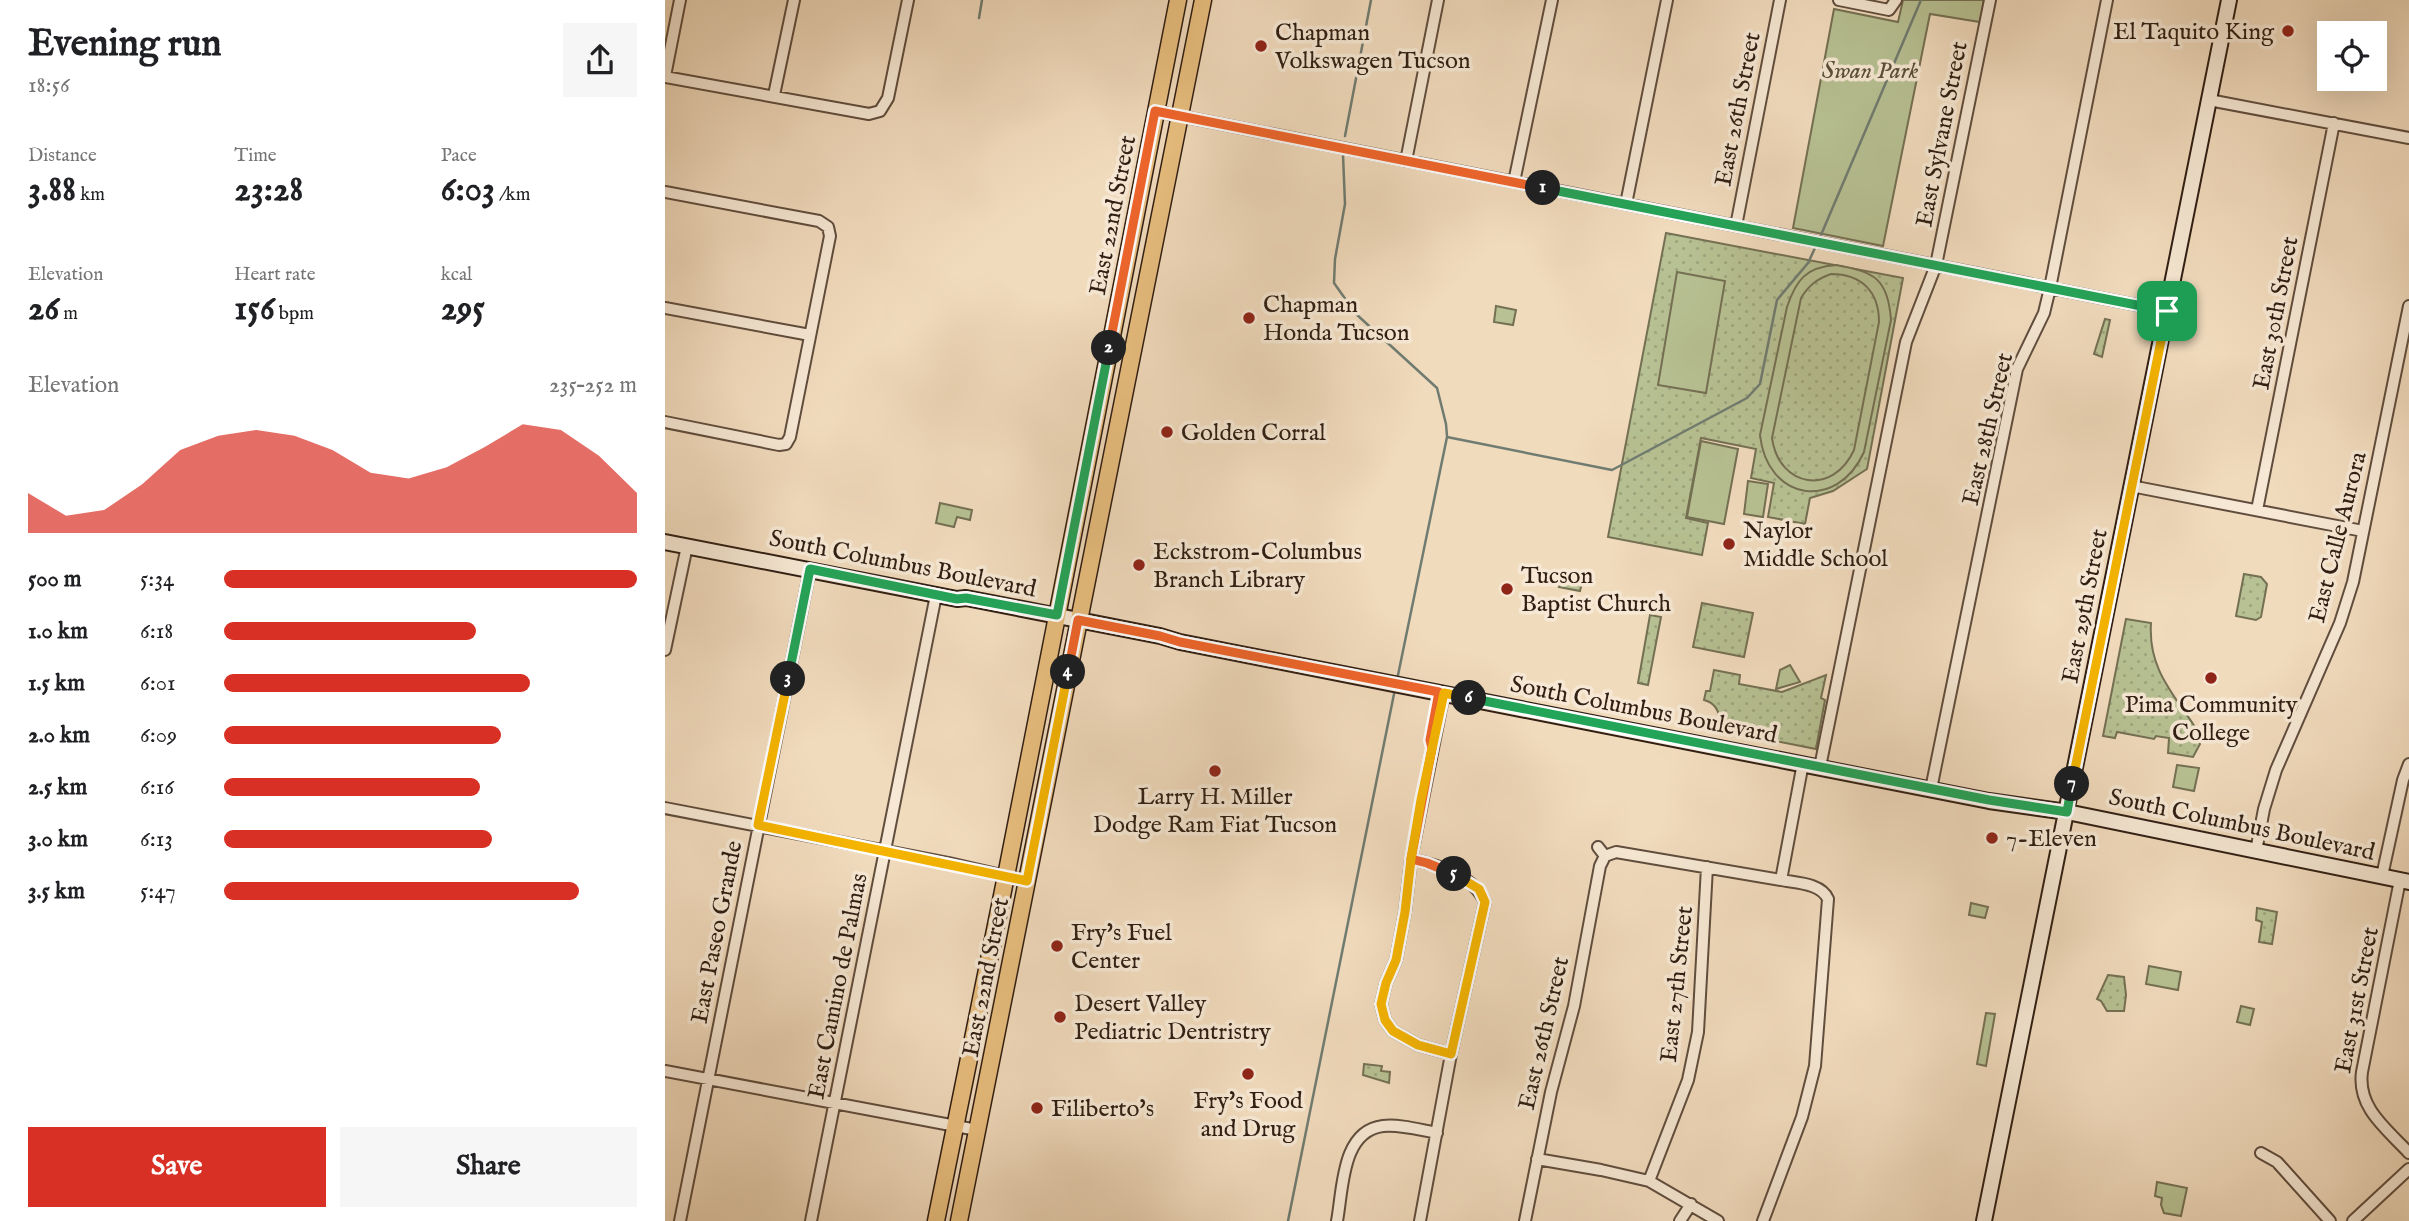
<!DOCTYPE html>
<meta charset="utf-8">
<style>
:root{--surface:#fff;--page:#f6f6f6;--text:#202124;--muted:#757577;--accent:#d93025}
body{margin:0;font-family:"IM FELL English",serif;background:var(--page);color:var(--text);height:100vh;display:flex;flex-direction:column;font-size:26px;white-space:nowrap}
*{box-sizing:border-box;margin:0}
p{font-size:23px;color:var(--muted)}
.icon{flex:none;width:38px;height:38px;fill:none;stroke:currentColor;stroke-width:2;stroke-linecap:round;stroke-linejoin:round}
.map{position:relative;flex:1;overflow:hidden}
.panel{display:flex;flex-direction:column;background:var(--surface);width:665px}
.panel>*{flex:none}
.fabs{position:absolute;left:1652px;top:21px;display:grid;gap:14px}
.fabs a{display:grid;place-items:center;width:70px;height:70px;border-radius:0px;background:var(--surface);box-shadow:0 7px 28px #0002;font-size:35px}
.pin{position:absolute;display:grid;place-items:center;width:60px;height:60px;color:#fff;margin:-30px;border-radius:14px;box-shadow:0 4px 10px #0006}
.km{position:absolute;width:35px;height:35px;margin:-18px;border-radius:50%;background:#222;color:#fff;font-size:19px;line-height:35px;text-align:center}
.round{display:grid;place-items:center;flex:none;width:74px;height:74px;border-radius:0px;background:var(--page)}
.headline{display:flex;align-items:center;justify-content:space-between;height:119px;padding:0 28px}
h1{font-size:38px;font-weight:700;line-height:52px}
.figures{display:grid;grid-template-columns:repeat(3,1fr);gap:10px;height:119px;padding:7px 28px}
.figures div{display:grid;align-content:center}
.figures b{font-size:35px;font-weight:700}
.figures small{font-size:19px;font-weight:400}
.figures p{font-size:19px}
.chart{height:196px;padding:14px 28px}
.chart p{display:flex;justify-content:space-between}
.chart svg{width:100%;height:126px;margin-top:7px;fill:var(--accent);opacity:.7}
.cta{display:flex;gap:14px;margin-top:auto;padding:14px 28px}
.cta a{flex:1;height:80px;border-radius:0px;background:var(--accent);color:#fff;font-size:28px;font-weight:700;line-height:80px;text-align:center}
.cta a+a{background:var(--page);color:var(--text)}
ul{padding:0 28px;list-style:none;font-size:23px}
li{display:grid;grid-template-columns:112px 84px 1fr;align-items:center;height:52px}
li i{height:18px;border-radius:9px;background:var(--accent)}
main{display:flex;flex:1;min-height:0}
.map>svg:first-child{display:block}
.grass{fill:url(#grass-dots);stroke:#747053;stroke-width:2}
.green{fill:#b7c193;stroke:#747053;stroke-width:2;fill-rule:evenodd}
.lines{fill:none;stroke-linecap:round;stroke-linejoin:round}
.stream{stroke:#707c71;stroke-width:2.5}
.street-casing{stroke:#604d3e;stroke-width:14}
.secondary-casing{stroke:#301e13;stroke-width:18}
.primary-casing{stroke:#301e13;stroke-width:19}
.street{stroke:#f6e8d4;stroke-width:10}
.secondary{stroke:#f6e8d4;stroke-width:14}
.primary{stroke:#e8be7e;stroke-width:16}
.split-1-casing{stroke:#fff;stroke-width:14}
.split-2-casing{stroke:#fff;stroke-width:14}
.split-3-casing{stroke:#fff;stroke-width:14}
.split-4-casing{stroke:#fff;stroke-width:14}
.split-5-casing{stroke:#fff;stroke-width:14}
.split-6-casing{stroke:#fff;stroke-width:14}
.split-7-casing{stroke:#fff;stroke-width:14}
.split-8-casing{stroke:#fff;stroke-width:14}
.split-1{stroke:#22a559;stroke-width:9}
.split-2{stroke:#f0652b;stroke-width:9}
.split-3{stroke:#22a559;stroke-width:9}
.split-4{stroke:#f5b400;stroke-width:9}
.split-5{stroke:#f0652b;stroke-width:9}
.split-6{stroke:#f5b400;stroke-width:9}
.split-7{stroke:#22a559;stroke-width:9}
.split-8{stroke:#f5b400;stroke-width:9}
.poi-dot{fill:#8f2418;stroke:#f6e8d4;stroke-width:2.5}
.labels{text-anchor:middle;stroke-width:7;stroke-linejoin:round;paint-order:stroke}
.poi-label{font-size:24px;fill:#301e13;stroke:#f6e8d4;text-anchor:start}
.park-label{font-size:24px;font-style:italic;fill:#584f39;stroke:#f6e8d4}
.street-label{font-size:24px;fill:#301e13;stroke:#f6e8d4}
</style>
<main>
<section class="panel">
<div class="headline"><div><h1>Evening run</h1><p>18:56</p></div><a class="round"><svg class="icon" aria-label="share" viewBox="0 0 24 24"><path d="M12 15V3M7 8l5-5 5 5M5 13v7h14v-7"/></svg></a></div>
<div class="figures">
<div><p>Distance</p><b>3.88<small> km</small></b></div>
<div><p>Time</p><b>23:28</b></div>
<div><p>Pace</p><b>6:03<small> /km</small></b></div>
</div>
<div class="figures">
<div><p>Elevation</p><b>26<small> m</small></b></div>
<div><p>Heart rate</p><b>156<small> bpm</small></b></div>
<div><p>kcal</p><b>295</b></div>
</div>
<div class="chart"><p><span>Elevation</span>235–252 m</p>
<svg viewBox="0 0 160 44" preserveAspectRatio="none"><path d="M0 44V30L10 38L20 36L30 27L40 15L50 10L60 8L70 10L80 15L90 23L100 25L110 21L120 14L130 6L140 8L150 17L160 30V44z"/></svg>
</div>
<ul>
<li><b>500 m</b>5:34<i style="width:100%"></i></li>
<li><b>1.0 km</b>6:18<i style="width:61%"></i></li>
<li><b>1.5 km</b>6:01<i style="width:74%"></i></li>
<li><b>2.0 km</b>6:09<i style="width:67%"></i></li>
<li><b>2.5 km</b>6:16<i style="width:62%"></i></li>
<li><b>3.0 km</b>6:13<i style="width:65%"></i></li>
<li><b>3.5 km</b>5:47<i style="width:86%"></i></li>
</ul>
<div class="cta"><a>Save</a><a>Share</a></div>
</section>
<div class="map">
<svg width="1744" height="1221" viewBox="0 0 1744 1221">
<defs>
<pattern id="grass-dots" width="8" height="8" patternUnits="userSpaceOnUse" patternTransform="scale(1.75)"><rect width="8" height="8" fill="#b7c193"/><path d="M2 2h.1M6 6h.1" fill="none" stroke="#9ea57e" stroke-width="1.8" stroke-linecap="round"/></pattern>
</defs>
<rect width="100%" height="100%" fill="#f1dbbd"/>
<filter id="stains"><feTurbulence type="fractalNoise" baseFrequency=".00286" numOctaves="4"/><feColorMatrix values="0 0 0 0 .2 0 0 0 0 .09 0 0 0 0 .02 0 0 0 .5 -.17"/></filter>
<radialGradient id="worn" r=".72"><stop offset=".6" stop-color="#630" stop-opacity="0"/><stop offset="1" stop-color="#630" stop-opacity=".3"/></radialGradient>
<!-- grass -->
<path class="grass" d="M 1001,233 L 1238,278 L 1202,469 L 1168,491 L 1145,498 L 1140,524 L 1103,517 L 1109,483 L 1086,478 L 1091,449 L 1036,438 L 1021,518 L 1043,523 L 1037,555 L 943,537 Z
M 1440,319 L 1445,320 L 1437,357 L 1429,354 Z
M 1434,540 L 1438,541 L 1428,586 L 1424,585 Z
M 1579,574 L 1596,577 L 1602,584 L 1596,617 L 1591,620 L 1571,616 Z
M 1037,603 L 1088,613 L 1079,657 L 1028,647 Z
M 985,615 L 996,617 L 983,685 L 973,683 Z
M 1461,619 L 1486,623 C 1483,668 1507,692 1530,727 L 1530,736 L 1535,744 L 1528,757 L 1503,753 L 1504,738 L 1491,736 L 1489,739 L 1452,732 L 1450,738 L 1438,736 Z
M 1049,670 L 1075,675 L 1074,684 L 1117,692 L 1161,675 L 1156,698 L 1160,700 L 1151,749 L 1054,730 C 1056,717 1054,704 1039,700 L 1041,691 L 1045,691 Z
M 1592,908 L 1612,912 L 1607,944 L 1594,942 L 1597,922 L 1591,920 Z
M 1443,975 L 1459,977 L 1461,995 L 1459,1011 L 1442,1011 L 1436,1001 L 1432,999 Z
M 699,1064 L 717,1066 L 716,1071 L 725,1072 L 724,1083 L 698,1075 Z"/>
<!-- green -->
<path class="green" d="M 1238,0 L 1319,0 L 1315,22 L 1265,14 L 1218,246 L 1128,228 L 1169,9 L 1233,22 Z
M 1171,265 C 1209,272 1223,278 1226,320 L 1199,452 C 1172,512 1102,501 1095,435 L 1122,307 C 1131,280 1141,267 1171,265 ZM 1166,274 C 1196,274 1214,291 1214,322 L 1189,450 C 1168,496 1114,488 1107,438 L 1136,298 C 1144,285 1152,279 1166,274 Z
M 1012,272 L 1060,281 L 1041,393 L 993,385 Z
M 831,306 L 851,310 L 848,325 L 829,322 Z
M 1036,441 L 1073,449 L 1059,524 L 1022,517 Z
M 1083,481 L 1103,484 L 1098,517 L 1079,514 Z
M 275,503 L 307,510 L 305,520 L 292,517 L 289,527 L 271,523 Z
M 903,571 L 919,574 L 915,591 L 894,587 Z
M 1125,665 L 1135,682 L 1111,689 L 1115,670 Z
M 1512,765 L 1534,768 L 1529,791 L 1508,787 Z
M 1306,903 L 1323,907 L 1320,918 L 1304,915 Z
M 1484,966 L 1516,972 L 1513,990 L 1481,984 Z
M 1576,1006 L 1589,1009 L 1585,1025 L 1572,1022 Z
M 1321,1013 L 1330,1014 L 1321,1066 L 1312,1064 Z
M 1492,1182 L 1522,1188 L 1516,1216 L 1499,1213 L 1496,1205 L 1497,1198 L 1490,1196 Z"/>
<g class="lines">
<!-- stream -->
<path class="stream" d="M 314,18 L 317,0
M 680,136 L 706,0
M 678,155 L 680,204 L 670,259 L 669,283 L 691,314 L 772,388 L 781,424 L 782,436
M 1156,235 L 1256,0
M 732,680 L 782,437 L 947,470 L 1082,398 L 1095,384 L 1112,300 L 1143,263 L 1150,248
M 623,1221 L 730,689"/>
<!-- street casing -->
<g class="street-casing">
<path id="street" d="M 1174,0 L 1224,10 L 1231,0
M 0,76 L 15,0
M 0,77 L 204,114 L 215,111
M 109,95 L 129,0
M 1544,100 L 1744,138
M 215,111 L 223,98 L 243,0
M 490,111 L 1502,311
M 741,161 L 773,0
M 849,182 L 887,0
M 0,192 L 154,221 L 163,227 L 165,236 L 125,437 L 121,444 L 114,445 L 0,422
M 961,204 L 1002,0
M 1071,226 L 1115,0
M 0,308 L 145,335
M 1466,486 L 1698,531
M 1592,510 L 1669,123
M 0,650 L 22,546
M 779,693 L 746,859 L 740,912 L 731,960 L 721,983 L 716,1004 L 720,1020 L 728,1031 L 753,1045 L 786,1054
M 1155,767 L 1241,342 L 1271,265 L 1325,0
M 1266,789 L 1352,369 L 1379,313 L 1385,288 L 1442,0
M 0,808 L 284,863 L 362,881
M 933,847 L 940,856 L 951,852 L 1116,880
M 1591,851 L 1599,809 L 1611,770 L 1675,623 L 1688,582 L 1744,306
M 746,859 C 773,865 808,875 820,902 L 786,1054 L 755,1221
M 1717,876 L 1738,780 L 1744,764
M 1735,880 L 1697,1072 C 1692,1108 1722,1129 1744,1153
M 0,1071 L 312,1130
M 1596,1153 L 1612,1162 L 1665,1221
M 872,1159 L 936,1170 L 984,1181 L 1053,1221
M 984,1181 L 1023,1080 L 1033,1032 L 1042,867
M 15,1221 L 145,569
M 146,1221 L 271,595
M 672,1221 C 678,1190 676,1131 718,1126 C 735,1124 755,1130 772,1133
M 860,1221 L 886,1092 L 909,1006 L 935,866 L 940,856
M 1015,1221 L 1026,1204
M 1098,1221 L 1137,1117 L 1150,1066 L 1163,899 C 1156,883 1131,883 1116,880 L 1138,763
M 1688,1221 L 1744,1169"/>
</g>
<!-- secondary casing -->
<g class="secondary-casing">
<path id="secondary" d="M 0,542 L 292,599 L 301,598 L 495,636 L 515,642 L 1324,801 L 1402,812 L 1744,882
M 1319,1221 L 1564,0"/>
</g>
<!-- primary casing -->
<g class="primary-casing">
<path id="primary" d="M 271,1221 L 341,876 L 513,0
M 294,1221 L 538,0"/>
</g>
<!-- street -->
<use href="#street" class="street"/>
<!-- secondary -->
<use href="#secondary" class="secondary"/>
<!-- primary -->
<use href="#primary" class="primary"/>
</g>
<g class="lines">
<!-- split-1 casing -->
<g class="split-1-casing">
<path id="split-1" d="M 878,188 L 1502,311"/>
</g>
<!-- split-2 casing -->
<g class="split-2-casing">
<path id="split-2" d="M 444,348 L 490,111 L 878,188"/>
</g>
<!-- split-3 casing -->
<g class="split-3-casing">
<path id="split-3" d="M 123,679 L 145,569 L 292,599 L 301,598 L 392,615 L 444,348"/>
</g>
<!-- split-4 casing -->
<g class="split-4-casing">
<path id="split-4" d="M 123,679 L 93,825 L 362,881 L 403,672"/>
</g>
<!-- split-5 casing -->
<g class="split-5-casing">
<path id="split-5" d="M 403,672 L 413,620 L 495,636 L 515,642 L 774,692 L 765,740 L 767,748 L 746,859 L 762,863 L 789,874"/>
</g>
<!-- split-6 casing -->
<g class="split-6-casing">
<path id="split-6" d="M 789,874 L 814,889 L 820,902 L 786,1054 L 753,1045 L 728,1031 L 720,1020 L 716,1004 L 721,983 L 731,960 L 740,912 L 746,859 L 756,800 L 779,693 L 804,698"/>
</g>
<!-- split-7 casing -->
<g class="split-7-casing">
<path id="split-7" d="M 804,698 L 1324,800 L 1402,812 L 1407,784"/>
</g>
<!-- split-8 casing -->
<g class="split-8-casing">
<path id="split-8" d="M 1407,784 L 1502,311"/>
</g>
<!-- split-1 -->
<use href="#split-1" class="split-1"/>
<!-- split-2 -->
<use href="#split-2" class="split-2"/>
<!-- split-3 -->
<use href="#split-3" class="split-3"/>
<!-- split-4 -->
<use href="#split-4" class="split-4"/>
<!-- split-5 -->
<use href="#split-5" class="split-5"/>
<!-- split-6 -->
<use href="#split-6" class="split-6"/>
<!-- split-7 -->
<use href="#split-7" class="split-7"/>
<!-- split-8 -->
<use href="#split-8" class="split-8"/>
</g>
<!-- markers -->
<g class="poi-dot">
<circle cx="1623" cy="31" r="7"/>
<circle cx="596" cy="46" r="7"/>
<circle cx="584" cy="318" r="7"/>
<circle cx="502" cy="432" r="7"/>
<circle cx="1064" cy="544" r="7"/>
<circle cx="474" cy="565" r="7"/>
<circle cx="842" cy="589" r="7"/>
<circle cx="1546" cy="678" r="7"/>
<circle cx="550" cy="771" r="7"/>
<circle cx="1327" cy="838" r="7"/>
<circle cx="392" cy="946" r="7"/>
<circle cx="395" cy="1017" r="7"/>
<circle cx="583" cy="1074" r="7"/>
<circle cx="372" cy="1108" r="7"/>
</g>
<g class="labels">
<!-- poi labels -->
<g class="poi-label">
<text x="1609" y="39" text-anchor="end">El Taquito King</text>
<text x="610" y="40">Chapman<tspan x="610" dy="28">Volkswagen Tucson</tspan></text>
<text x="598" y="312">Chapman<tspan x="598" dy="28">Honda Tucson</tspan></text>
<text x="516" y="440">Golden Corral</text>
<text x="1078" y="538">Naylor<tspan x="1078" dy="28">Middle School</tspan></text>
<text x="488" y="559">Eckstrom-Columbus<tspan x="488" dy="28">Branch Library</tspan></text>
<text x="856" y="583">Tucson<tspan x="856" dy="28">Baptist Church</tspan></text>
<text x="1546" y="712" text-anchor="middle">Pima Community<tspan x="1546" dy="28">College</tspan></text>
<text x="550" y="804" text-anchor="middle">Larry H. Miller<tspan x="550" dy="28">Dodge Ram Fiat Tucson</tspan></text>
<text x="1341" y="846">7-Eleven</text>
<text x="406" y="940">Fry's Fuel<tspan x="406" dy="28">Center</tspan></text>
<text x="409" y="1011">Desert Valley<tspan x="409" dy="28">Pediatric Dentristry</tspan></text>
<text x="583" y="1108" text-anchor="middle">Fry's Food<tspan x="583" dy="28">and Drug</tspan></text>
<text x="386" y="1116">Filiberto's</text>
</g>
<!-- park labels -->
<g class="park-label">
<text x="1205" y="78">Swan Park</text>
</g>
<!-- street labels -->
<g class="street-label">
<text transform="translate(1072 109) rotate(-79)" y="8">East 26th Street</text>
<text transform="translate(1276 134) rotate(-79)" y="8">East Sylvane Street</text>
<text transform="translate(447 215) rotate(-79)" y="8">East 22nd Street</text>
<text transform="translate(1610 313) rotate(-79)" y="8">East 30th Street</text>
<text transform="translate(1322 429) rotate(-77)" y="8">East 28th Street</text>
<text transform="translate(1672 537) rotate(-76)" y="8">East Calle Aurora</text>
<text transform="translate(238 563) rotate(11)" y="8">South Columbus Boulevard</text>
<text transform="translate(1419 606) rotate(-79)" y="8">East 29th Street</text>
<text transform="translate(979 709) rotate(11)" y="8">South Columbus Boulevard</text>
<text transform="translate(1577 824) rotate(12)" y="8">South Columbus Boulevard</text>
<text transform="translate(51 932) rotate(-79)" y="8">East Paseo Grande</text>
<text transform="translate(320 977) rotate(-79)" y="8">East 22nd Street</text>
<text transform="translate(1011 984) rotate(-84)" y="8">East 27th Street</text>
<text transform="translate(172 986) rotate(-79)" y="8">East Camino de Palmas</text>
<text transform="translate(1691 1000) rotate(-79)" y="8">East 31st Street</text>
<text transform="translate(878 1033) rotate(-77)" y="8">East 26th Street</text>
</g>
</g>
<rect width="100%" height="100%" filter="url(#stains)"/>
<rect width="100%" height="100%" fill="url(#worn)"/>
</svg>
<div class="fabs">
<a><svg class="icon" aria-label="locate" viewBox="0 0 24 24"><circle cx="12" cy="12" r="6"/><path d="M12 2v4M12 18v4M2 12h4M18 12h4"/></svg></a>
</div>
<div class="pin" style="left:1502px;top:311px;background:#1e9e55"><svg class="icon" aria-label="arrive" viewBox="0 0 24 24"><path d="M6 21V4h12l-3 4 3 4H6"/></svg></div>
<b class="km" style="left:878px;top:188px">1</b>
<b class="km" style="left:444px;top:348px">2</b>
<b class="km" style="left:123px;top:679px">3</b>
<b class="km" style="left:403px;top:672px">4</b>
<b class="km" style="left:789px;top:874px">5</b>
<b class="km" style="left:804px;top:698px">6</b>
<b class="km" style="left:1407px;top:784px">7</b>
</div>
</main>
